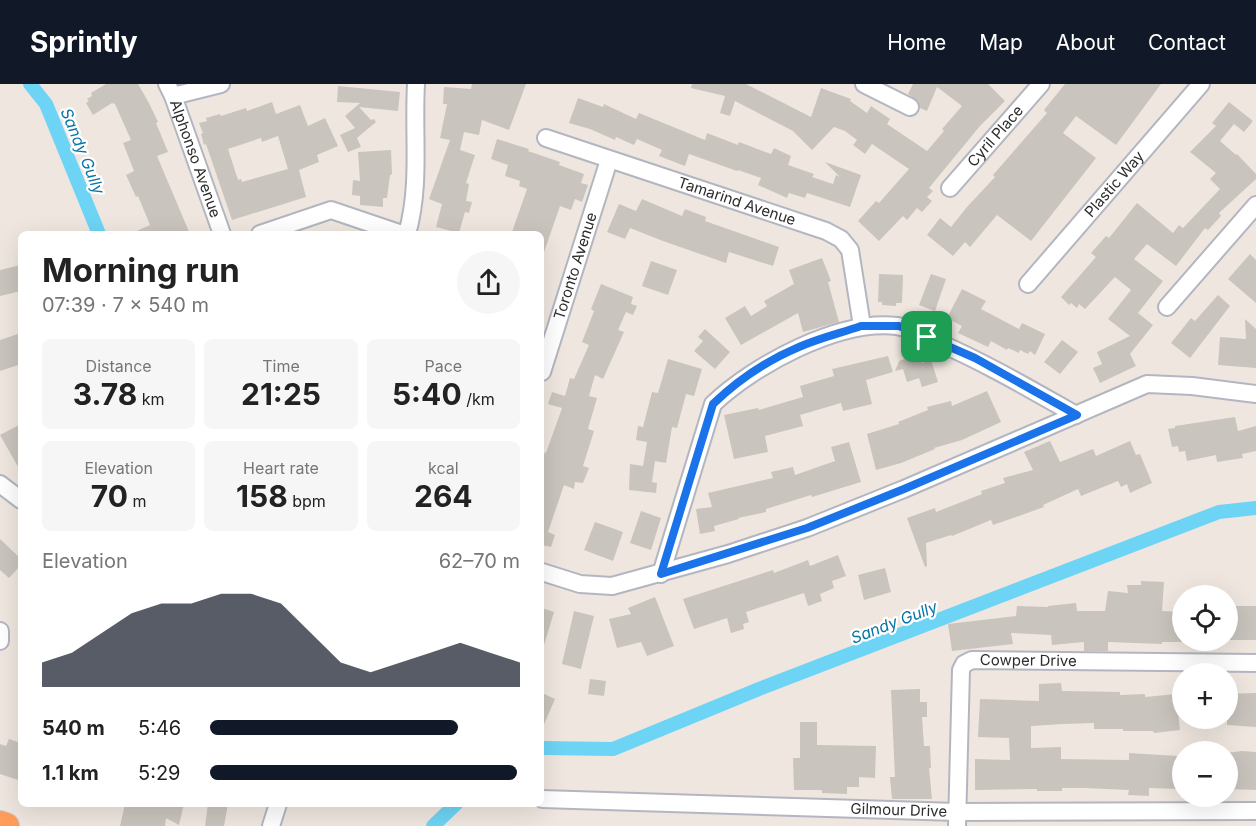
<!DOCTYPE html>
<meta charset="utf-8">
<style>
:root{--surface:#fff;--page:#f6f6f6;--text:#222;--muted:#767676;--accent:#111827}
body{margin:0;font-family:Inter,sans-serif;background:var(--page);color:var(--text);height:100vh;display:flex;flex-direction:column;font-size:22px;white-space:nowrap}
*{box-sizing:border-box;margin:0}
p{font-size:20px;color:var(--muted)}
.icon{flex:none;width:33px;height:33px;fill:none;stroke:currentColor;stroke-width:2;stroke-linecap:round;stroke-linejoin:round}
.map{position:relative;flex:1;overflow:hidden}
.drawer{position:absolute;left:18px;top:147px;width:526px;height:576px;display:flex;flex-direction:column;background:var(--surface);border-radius:9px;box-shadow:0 6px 24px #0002}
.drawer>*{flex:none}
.buttons{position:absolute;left:1172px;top:501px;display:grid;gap:12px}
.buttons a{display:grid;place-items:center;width:66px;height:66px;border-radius:50%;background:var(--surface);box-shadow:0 6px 24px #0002;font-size:30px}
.pin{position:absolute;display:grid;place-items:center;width:51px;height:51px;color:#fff;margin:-26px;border-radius:12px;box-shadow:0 3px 9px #0006}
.round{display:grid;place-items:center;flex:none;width:63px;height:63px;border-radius:32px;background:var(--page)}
.head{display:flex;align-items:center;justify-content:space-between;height:102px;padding:0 24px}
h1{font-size:33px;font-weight:700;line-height:45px}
.stats{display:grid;grid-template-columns:repeat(3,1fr);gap:9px;height:102px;padding:6px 24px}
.stats div{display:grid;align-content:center;border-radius:9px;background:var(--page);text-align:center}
.stats b{font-size:30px;font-weight:700}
.stats small{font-size:16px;font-weight:400}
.stats p{font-size:16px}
.chart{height:168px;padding:12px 24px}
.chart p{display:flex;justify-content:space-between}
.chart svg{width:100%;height:108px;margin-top:6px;fill:var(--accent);opacity:.7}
ul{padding:0 24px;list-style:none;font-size:20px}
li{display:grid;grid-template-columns:96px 72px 1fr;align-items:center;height:45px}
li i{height:15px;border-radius:8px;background:var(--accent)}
header{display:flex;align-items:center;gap:36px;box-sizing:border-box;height:84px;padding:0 30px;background:var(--accent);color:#fff}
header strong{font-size:28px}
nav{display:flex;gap:33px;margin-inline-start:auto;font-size:21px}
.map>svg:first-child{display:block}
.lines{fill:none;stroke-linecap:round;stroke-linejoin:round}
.canal{stroke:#6ed4f5;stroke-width:14}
.building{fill:#cac4be;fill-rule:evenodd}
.minor-casing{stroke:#b3b6c1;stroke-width:20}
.highway-casing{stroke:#c8c8c8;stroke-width:28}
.minor{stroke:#fff;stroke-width:16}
.highway{stroke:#ff9c59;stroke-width:26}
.route-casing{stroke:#fff;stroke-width:12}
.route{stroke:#1a73e8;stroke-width:8}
.labels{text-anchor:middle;stroke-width:4.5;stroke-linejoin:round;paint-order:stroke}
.street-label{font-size:15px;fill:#2d2d2d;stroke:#fff}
.water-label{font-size:16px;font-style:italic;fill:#0774a6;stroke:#fff}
</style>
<header>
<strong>Sprintly</strong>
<nav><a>Home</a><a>Map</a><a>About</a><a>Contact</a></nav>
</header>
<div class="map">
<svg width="1256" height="742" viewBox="0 0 1256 742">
<rect width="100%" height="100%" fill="#efe7df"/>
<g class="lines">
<!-- canal -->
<path class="canal" d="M 30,0 L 46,20 L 99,150
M 542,664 L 613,665 L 759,605 L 1219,428 L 1256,424
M 433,742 L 456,720"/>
</g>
<!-- building -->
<path class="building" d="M 106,0 L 138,0 L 149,19 L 158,38 L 156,39 L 168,68 L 157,72 L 190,150 L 130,150 L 150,141 L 138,112 L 136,113 L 126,91 L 134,87 L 123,59 L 131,56 L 115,20 L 112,19 L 93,31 L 86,19 L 89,17 L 87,15 L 92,12 L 91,9 Z
M 472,0 L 526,0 L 509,46 L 482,36 L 479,51 L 464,48 L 460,66 L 475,71 L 466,99 L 469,100 L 466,117 L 472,118 L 469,129 L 465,128 L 459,149 L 436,143 L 442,120 L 429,115 L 450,56 L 440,54 L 447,20 L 443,20 L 444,3 L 471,5 Z
M 692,0 L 746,0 L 811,33 L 821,4 L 851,15 L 850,17 L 867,29 L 871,22 L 890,35 L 887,40 L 927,67 L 944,47 L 942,45 L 962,22 L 937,3 L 927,27 L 920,24 L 918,17 L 908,10 L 913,0 L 988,0 L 1005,17 L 980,42 L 929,104 L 933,107 L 927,113 L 932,117 L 922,128 L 917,124 L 907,136 L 903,132 L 879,157 L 858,137 L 876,117 L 879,119 L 909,85 L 872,60 L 865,70 L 853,61 L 857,56 L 845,47 L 834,43 L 812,66 L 793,47 L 735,17 L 730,32 L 720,29 L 725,12 L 691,4 Z
M 1065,0 L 1161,0 L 1116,61 L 1076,32 L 1063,49 L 1096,74 L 1031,157 L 997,131 L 970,163 L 965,158 L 953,172 L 927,151 L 940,134 L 951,143 L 967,123 L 995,93 L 993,91 L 1047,29 L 1044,26 Z
M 338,2 L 400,8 L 398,27 L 359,23 L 371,36 L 374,35 L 376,38 L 357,54 L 361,63 L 348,68 L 340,51 L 355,44 L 345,32 L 360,19 L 337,18 Z
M 578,14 L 603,23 L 604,20 L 636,35 L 639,29 L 705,56 L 707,49 L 738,61 L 739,58 L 771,70 L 774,64 L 791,72 L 788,81 L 814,90 L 812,93 L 833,100 L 836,91 L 840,93 L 825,78 L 861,91 L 850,123 L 807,109 L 805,114 L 789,109 L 787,114 L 758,101 L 761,94 L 738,86 L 737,87 L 689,70 L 685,82 L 659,72 L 662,66 L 637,55 L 634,61 L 616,53 L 615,56 L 590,45 L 569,39 Z
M 272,18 L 276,30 L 300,21 L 308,42 L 325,34 L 338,62 L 317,71 L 319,78 L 299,86 L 306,113 L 232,136 L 206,60 L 204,61 L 201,50 L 203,49 L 199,39 L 207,37 L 206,34 L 220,30 L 221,32 L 246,24 L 247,27 ZM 278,52 L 288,85 L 242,98 L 241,95 L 238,96 L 228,65 L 261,54 L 262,58 Z
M 1229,18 L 1253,37 L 1244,48 L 1234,40 L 1220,57 L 1236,71 L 1237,70 L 1256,90 L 1256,95 L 1219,129 L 1221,132 L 1208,146 L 1205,144 L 1176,182 L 1147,160 L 1134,175 L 1163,197 L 1138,229 L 1153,241 L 1130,270 L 1136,282 L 1100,299 L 1093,284 L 1102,280 L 1097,268 L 1130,252 L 1108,235 L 1131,206 L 1115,193 L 1085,225 L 1079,220 L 1077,224 L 1071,219 L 1069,221 L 1061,213 L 1096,173 L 1091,169 L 1106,152 L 1109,154 L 1137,119 L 1173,149 L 1179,141 L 1183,144 L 1220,105 L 1210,95 L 1216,89 L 1190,68 L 1216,42 L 1212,39 Z
M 497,55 L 529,65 L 528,67 L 560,78 L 559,81 L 584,90 L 581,99 L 588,101 L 582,118 L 575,115 L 571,126 L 560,122 L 543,171 L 542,170 L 542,150 L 519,150 L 512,148 L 527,105 L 519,102 L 520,97 L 505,92 L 508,81 L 491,75 Z
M 391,66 L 392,90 L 390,91 L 387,114 L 383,114 L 383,123 L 360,121 L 360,112 L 352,111 L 353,96 L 360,97 L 358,68 Z
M 642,115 L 682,132 L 685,125 L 706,133 L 705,137 L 779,163 L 773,182 L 729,168 L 726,179 L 663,157 L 630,144 L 625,155 L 607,148 L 619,120 L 636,127 Z
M 1250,170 L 1256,176 L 1256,219 L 1228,195 Z
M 822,174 L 831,197 L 828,198 L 839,238 L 803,248 L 798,229 L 741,261 L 725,234 L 745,222 L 751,232 L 767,222 L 764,217 L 794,200 L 789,186 Z
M 651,177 L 677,186 L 668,211 L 642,202 Z
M 21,181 L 21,207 L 0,212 L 0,186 Z
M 879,190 L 903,191 L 902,219 L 896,219 L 896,222 L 882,221 L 882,218 L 878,218 Z
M 931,190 L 946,195 L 935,227 L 919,221 Z
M 601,200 L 633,213 L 631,220 L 637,222 L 633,231 L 626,228 L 618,246 L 624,248 L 603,295 L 595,291 L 589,312 L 597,314 L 588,345 L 594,347 L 583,382 L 589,384 L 583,399 L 575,398 L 574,405 L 564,401 L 548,448 L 555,451 L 551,463 L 542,461 L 542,377 L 545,368 L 546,369 L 562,324 L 548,320 L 552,308 L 565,312 L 570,294 L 574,295 L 589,261 L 582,258 L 594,227 L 591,225 Z
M 962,205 L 986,217 L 981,225 L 1019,245 L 1022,239 L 1045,250 L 1035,271 L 1030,267 L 1028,270 L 1020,266 L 1019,269 L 1008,264 L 1007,266 L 991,257 L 988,263 L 958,249 L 962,242 L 947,234 Z
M 1218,211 L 1230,222 L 1190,274 L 1171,259 L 1191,234 L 1195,237 Z
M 1245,235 L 1256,245 L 1256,284 L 1218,281 L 1220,253 L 1246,255 Z
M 705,245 L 730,268 L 715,285 L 694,267 L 703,257 L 698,253 Z
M 18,250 L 19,253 L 21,253 L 21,280 L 0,287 L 0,256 Z
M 1062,256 L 1078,268 L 1060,290 L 1044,278 Z
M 919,270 L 922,279 L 931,276 L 938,298 L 922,303 L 919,294 L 907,298 L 903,285 L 895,287 L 899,277 Z
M 888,272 L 893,288 L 866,296 L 872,320 L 843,327 L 841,319 L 800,331 L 803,342 L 765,352 L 768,368 L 734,375 L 724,331 L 758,324 L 759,326 L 803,313 L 800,302 L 834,292 L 832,285 Z
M 668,275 L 702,285 L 694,312 L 686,310 L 677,344 L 672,343 L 666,379 L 655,377 L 652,398 L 657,399 L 656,409 L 629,406 L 630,380 L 643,382 L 647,358 L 636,356 L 638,342 L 643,343 L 652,308 L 658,309 Z
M 987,307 L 1001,338 L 962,356 L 934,364 L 935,365 L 901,379 L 876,386 L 867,350 L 899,340 L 898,338 L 928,326 L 927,323 L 951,317 L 952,322 Z
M 1235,333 L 1238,347 L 1256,342 L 1256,367 L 1242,370 L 1243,374 L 1217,378 L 1216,371 L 1187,377 L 1185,367 L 1179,368 L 1178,362 L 1172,363 L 1168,345 L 1175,344 L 1175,342 Z
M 21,340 L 21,388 L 0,351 Z
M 1050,357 L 1060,378 L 1093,365 L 1096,372 L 1130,357 L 1136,371 L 1140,370 L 1152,399 L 1130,409 L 1127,400 L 1121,403 L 1118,397 L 1081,412 L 1078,405 L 1043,421 L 1044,423 L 1019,432 L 993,441 L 991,436 L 952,452 L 951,451 L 926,459 L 927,482 L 925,483 L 907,434 L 935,424 L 936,428 L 982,410 L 981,407 L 1005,399 L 1003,394 L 1033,386 L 1024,368 Z
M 849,358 L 861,398 L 812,413 L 811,411 L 766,425 L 766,428 L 738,434 L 739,435 L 714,442 L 715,447 L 700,450 L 696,425 L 712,423 L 708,409 L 773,394 L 771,388 L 793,383 L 795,391 L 835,377 L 831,363 Z
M 641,427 L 661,434 L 651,466 L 630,459 Z
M 595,438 L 623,448 L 613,477 L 584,466 Z
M 0,455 L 21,475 L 21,481 L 9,494 L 0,486 Z
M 838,471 L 846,492 L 832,497 L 834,504 L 820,510 L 822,517 L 808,522 L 804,509 L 746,528 L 749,538 L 743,540 L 744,545 L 731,549 L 727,534 L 694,545 L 683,515 L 773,486 L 774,489 L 808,476 L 810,482 Z
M 885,484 L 891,508 L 864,516 L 858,491 Z
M 1141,497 L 1164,498 L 1162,527 L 1182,528 L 1182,558 L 1162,558 L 1162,560 L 1108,558 L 1108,567 L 1084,567 L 1084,558 L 1052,561 L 1051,551 L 1011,549 L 1013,560 L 952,567 L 948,540 L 1016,532 L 1017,522 L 1048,523 L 1048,522 L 1076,519 L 1077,527 L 1105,527 L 1108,507 L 1128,509 L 1127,501 L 1141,501 Z
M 655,513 L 674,562 L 647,572 L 641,558 L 617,564 L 609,535 L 631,530 L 628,524 Z
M 1227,522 L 1256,522 L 1256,556 L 1227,556 Z
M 542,524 L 554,528 L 544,561 L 542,560 Z
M 574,527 L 594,532 L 581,585 L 562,580 Z
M 590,595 L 606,597 L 604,612 L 588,610 Z
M 1061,599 L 1062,607 L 1120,608 L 1120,611 L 1145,610 L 1145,613 L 1176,610 L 1180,646 L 1154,649 L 1153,647 L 1123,647 L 1123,645 L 1094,645 L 1094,639 L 1063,640 L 1031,642 L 1031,664 L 1061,663 L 1061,675 L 1129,676 L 1129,669 L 1178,672 L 1177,705 L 1149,704 L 1149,712 L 1128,711 L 1129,706 L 1084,704 L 1062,704 L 1062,707 L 1037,707 L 1037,705 L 975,706 L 975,675 L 1010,676 L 1009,654 L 978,653 L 980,615 L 1039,617 L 1039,600 Z
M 920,605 L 920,618 L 927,618 L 927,633 L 922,633 L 924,662 L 930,662 L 931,684 L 929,684 L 932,715 L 892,715 L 890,693 L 895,693 L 891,606 Z
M 542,609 L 555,615 L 542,645 Z
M 1256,609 L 1256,643 L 1227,641 L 1227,610 Z
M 800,638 L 817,638 L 817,661 L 876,662 L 875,694 L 859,693 L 859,703 L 847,703 L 847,710 L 822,709 L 822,706 L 794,706 L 793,674 L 800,674 Z
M 9,655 L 21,659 L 21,689 L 18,696 L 0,690 L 0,660 L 6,662 Z
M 1242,667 L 1256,668 L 1256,706 L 1227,705 L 1227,669 Z
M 125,720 L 184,720 L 179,741 L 166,734 L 165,742 L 120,742 Z
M 208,720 L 228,720 L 224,742 L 205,742 Z"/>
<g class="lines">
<!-- minor casing -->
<g class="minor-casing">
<g id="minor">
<path id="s1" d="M 167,0 L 173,12 L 222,150"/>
<path d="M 864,0 L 910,23"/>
<path d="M 173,12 L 221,0"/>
<path id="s2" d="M 546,54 L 826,147 L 841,155 L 850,166 L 862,242"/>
<path id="s3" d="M 950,104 L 1041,0"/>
<path d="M 260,150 L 331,126 L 402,150"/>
<path d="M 407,150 C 421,101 413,51 416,0"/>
<path id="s4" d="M 1028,200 L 1201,0"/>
<path d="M 1167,223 L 1256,121"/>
<path id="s5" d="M 542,288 L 609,76"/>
<path d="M 0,400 L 21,416"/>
<path d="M 542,488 L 580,500 L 612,502 L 728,470 L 807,444 L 904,405 L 1147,300 L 1192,302 L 1256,310"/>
<path d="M 661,490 L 713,320 C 754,281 839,235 897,242 C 910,244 924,252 935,257 C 984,278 1030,305 1076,331"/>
<path d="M 0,547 L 0,557"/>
<path id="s6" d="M 542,715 L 957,728 L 1256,727"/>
<path d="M 271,742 L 278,720"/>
<path id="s7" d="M 957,742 L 961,586 L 964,580 L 972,576 L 1256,579"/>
</g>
</g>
<!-- highway casing -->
<g class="highway-casing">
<path id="highway" d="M 0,740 L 6,742"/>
</g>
<!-- minor -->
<use href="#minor" class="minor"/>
<!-- highway -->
<use href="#highway" class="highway"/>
</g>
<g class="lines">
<!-- route casing -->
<g class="route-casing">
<path id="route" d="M 861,242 L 899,242 L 927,253 L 975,274 L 1077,331 L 904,405 L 807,444 L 661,490 L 713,320 C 737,297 768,276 799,263 C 819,254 841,249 861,242 Z"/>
</g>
<!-- route -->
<use href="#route" class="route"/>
</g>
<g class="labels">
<!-- street labels -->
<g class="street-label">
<text dy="5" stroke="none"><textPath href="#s3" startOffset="69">Cyril Place</textPath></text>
<text dy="5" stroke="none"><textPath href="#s1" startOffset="80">Alphonso Avenue</textPath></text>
<text dy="5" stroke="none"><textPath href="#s4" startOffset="132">Plastic Way</textPath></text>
<text dy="5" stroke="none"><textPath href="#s2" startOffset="201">Tamarind Avenue</textPath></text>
<text dy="5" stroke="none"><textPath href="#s5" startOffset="111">Toronto Avenue</textPath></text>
<text dy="5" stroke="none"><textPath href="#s7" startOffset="228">Cowper Drive</textPath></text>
<text dy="5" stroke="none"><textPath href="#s6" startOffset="357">Gilmour Drive</textPath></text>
</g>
<!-- water labels -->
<g class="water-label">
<text transform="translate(83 67) rotate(68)" y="6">Sandy Gully</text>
<text transform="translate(894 538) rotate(-21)" y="6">Sandy Gully</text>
</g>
</g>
</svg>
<div class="buttons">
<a><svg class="icon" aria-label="locate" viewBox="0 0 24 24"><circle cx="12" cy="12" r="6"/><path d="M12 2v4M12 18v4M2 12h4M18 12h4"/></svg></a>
<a>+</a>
<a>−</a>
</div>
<div class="pin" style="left:927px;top:253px;background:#1e9e55"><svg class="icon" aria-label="arrive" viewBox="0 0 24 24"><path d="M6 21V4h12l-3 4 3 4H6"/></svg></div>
<section class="drawer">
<div class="head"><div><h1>Morning run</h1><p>07:39 · 7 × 540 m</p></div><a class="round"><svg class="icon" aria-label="share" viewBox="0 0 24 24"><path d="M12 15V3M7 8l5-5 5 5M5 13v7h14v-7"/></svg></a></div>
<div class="stats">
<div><p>Distance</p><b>3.78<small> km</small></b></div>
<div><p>Time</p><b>21:25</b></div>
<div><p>Pace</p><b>5:40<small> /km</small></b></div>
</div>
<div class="stats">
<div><p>Elevation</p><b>70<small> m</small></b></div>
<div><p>Heart rate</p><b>158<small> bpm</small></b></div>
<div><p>kcal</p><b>264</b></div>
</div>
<div class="chart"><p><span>Elevation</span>62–70 m</p>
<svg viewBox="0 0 160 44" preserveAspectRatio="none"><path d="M0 44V34L10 30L20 22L30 14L40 10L50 10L60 6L70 6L80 10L90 22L100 34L110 38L120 34L130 30L140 26L150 30L160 34V44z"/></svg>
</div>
<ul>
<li><b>540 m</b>5:46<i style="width:80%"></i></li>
<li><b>1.1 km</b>5:29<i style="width:99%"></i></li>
</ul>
</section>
</div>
